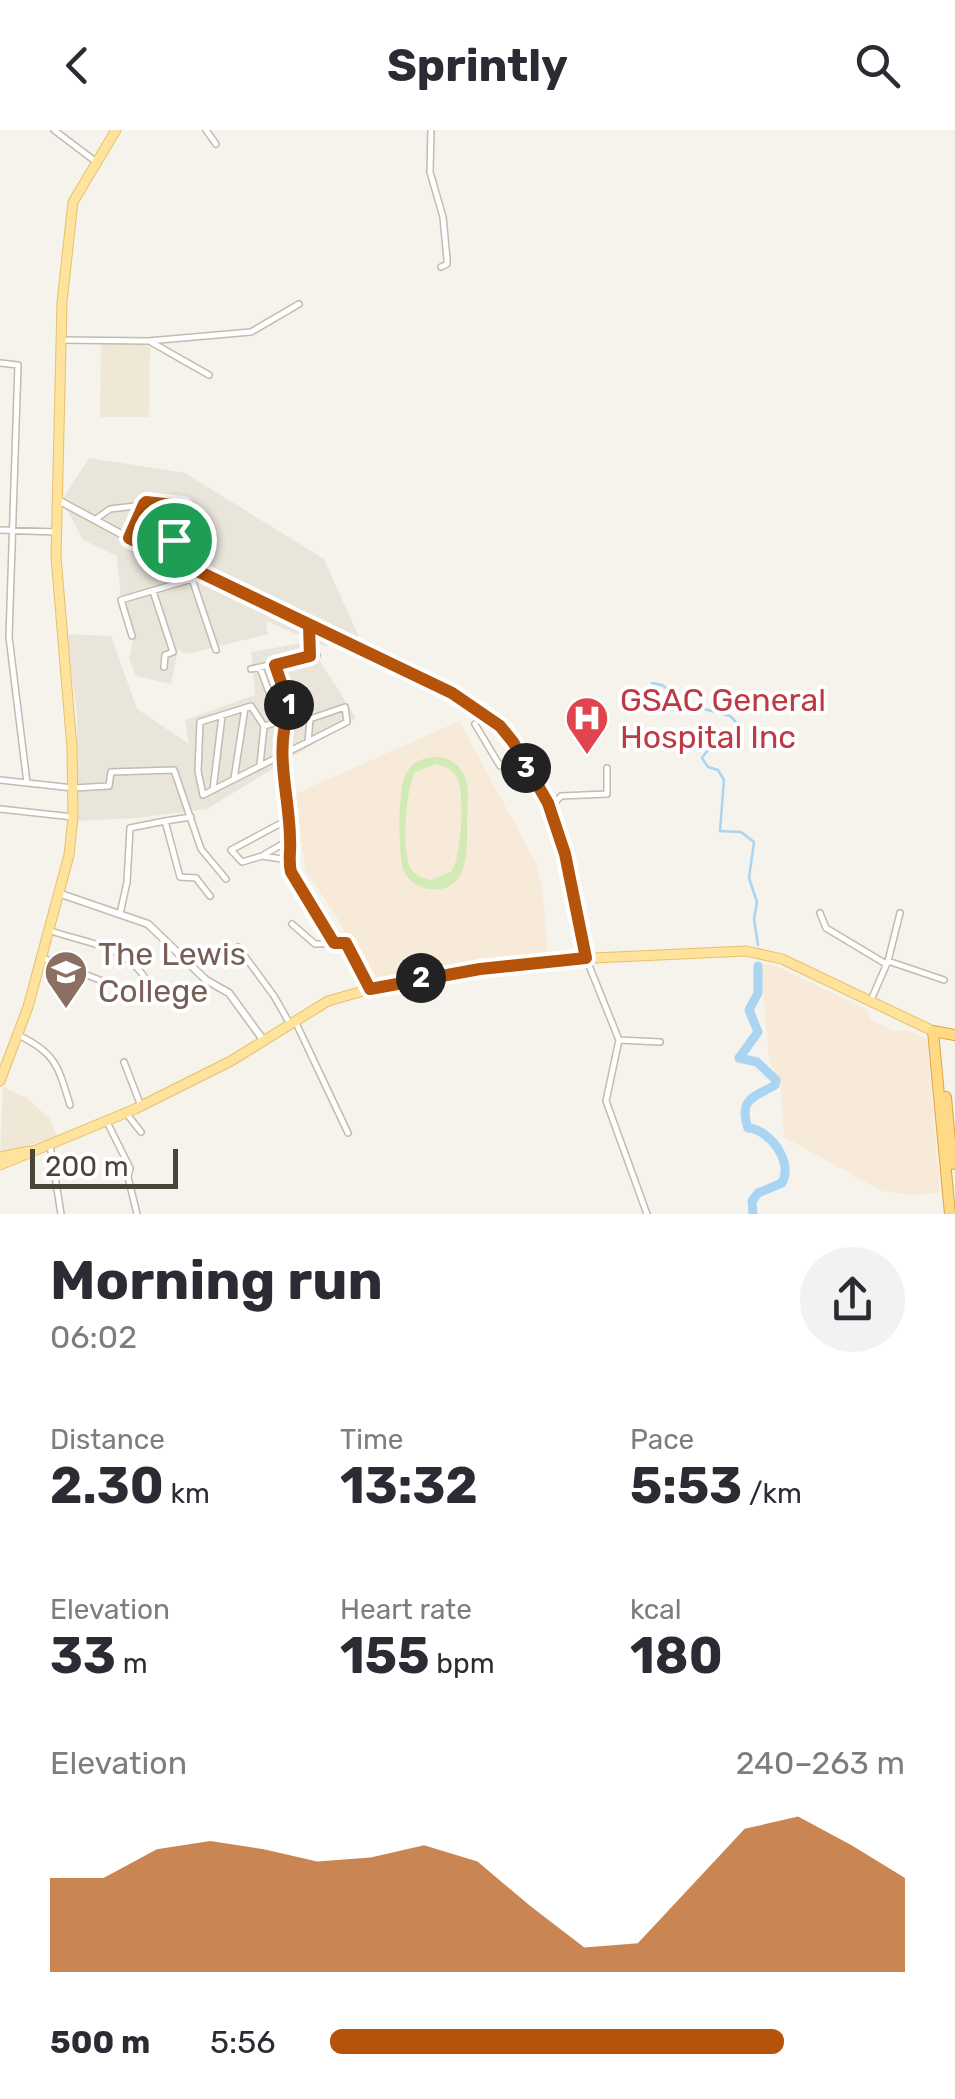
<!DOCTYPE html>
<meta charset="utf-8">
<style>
:root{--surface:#fff;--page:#f2f2f3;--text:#2b2b33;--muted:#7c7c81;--accent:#b45309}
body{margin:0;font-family:Rubik,sans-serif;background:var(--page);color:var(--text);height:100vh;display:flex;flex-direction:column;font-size:38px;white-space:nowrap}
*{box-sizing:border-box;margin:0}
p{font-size:32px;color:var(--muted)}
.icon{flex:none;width:55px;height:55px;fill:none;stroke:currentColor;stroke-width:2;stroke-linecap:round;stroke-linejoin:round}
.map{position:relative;height:1084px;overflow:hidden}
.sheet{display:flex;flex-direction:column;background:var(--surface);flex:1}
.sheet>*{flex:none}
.scale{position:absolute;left:30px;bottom:25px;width:148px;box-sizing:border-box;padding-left:10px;border:5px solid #4b4439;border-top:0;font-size:28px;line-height:35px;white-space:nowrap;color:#4b4439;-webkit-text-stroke:8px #fff;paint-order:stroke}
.pin{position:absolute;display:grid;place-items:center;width:85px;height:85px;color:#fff;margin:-42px;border:5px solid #fff;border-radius:50%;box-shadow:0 2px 10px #0007}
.km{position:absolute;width:50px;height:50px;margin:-25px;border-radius:50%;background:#222;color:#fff;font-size:28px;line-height:50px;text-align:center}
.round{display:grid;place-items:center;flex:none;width:105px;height:105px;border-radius:52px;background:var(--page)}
.summary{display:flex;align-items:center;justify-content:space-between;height:170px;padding:0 50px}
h1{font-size:55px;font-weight:700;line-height:75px}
.figures{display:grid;grid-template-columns:repeat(3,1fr);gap:15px;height:170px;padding:10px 50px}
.figures div{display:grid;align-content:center}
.figures b{font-size:50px;font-weight:700}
.figures small{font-size:28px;font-weight:400}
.figures p{font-size:28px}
.chart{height:280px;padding:20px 50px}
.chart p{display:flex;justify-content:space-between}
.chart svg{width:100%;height:180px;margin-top:10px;fill:var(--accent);opacity:.7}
ul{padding:0 50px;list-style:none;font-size:32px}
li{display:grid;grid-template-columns:160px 120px 1fr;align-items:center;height:75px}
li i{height:25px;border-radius:12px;background:var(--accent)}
header{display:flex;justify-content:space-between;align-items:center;height:130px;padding:0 50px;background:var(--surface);font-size:45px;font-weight:700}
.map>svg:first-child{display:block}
.residential{fill:#eae5da}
.commercial{fill:#f7ead8}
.education{fill:#efe8d6}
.green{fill:#d2eab5;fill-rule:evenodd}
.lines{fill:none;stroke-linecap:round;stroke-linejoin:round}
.stream{stroke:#a9d4f2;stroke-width:2.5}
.river{stroke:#a9d4f2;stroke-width:9}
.minor-casing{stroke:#c2bbae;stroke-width:8}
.tertiary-casing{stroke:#c2bbae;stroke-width:9}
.primary-casing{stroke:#e6c16a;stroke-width:11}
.trunk-casing{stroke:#e0a43c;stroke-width:12}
.minor{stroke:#fff;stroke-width:5}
.tertiary{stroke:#fff;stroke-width:6}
.primary{stroke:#ffe39c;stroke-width:9}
.trunk{stroke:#ffd985;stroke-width:10}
.route-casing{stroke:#fff;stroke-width:20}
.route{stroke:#b45309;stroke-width:12}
.labels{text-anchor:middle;stroke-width:8;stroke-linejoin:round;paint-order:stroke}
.health-label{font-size:32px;fill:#be3a42;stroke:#fff;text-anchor:start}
.education-label{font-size:32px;fill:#785e54;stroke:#fff;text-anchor:start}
</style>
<header><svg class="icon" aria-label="back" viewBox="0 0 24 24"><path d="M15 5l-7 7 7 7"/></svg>Sprintly<svg class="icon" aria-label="search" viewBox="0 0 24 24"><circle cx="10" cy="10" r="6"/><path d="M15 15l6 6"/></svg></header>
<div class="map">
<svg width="955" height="1084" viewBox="0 0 955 1084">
<rect width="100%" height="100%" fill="#f6f3ec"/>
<!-- residential -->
<path class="residential" d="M 89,328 L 185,343 L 324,429 L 359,507 L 325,516 L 266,491 L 268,504 L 187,524 L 178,520 L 171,554 L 136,546 L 129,529 L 135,498 L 123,492 L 117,426 L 83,410 L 62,370 Z
M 66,504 L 111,506 L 137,579 L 189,614 L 185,590 L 255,565 L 251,522 L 308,512 L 356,588 L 207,679 L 136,688 L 77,691 L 77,584 Z"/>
<!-- commercial -->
<path class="commercial" d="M 459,591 L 536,733 L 543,765 L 548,826 L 390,847 L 368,853 L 338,789 L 305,740 L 295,664 Z
M 761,833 L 780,838 L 866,879 L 870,889 L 893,901 L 907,900 L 927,909 L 940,1063 L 913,1065 L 882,1061 L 784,1007 L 780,951 L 769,931 Z"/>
<!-- education -->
<path class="education" d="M 101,214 L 144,214 L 150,218 L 149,287 L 100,287 Z
M 3,957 L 27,968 L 50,989 L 57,1006 L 0,1025 Z"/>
<!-- green -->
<path class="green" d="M 438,627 C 449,629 458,633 463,643 C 471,656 467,675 467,689 C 467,716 471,764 430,759 C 419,758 410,752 405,743 C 397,729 398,657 406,643 C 413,631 425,627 438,627 ZM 436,634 C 444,636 451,638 456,646 C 466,660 461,727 452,741 L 432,750 C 423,749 416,746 411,739 C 401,725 406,657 415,642 Z"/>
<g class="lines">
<!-- stream -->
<path class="stream" d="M 652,553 L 662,555 L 690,575 L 730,586 L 735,591 L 737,599 C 727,614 710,613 702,628 L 708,637 L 718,640 L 724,650 L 720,701 L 741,702 L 754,712 L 749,748 L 757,772 L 754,789 L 758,815"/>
<!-- river -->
<path class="river" d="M 753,1084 L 752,1071 L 758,1063 L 782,1053 C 794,1032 769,999 748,998 C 738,968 755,967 775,955 L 776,950 L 757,932 L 739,928 L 758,902 L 749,880 L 758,863 L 758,836"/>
<!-- minor casing -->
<g class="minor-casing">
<path id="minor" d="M 54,0 L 95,31
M 206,0 L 216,14
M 431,0 L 430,42 L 443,87 L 447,129 L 447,134 L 441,137
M 61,210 L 148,211 L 251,202 L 299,174
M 151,212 L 209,245
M 0,233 L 18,235 L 9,507 L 27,653
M 96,389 L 110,379 L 144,375
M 0,400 L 56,402
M 129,408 L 145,373 L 148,372 L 183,376 L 185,412 L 174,411 L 136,392
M 188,437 L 216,520
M 153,461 L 173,522 L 165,525 L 164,537
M 309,495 L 310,526
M 132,506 L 121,470 L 192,449
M 275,535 L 290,578 C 273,621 290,667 290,710 C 290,722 288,730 291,741 L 334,813
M 260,538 L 269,562
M 251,539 L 317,525
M 285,590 L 264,596 L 251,576 L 200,592 L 198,641 L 203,665 L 347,592 L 345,577 L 310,589 L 308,612
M 475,594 L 500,636 L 519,625
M 260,635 L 264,596
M 234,649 L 245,578
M 0,650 L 73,658 L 109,656 L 111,642 L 174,640 L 201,719 L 226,749
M 213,660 L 222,586
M 550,678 L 561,666 L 607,664 L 607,638
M 0,679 L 73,687
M 287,690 L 231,720 L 242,732 L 262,726 L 288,730
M 165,691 L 191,687
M 265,724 L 290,710
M 820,783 L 826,798 L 886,834
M 120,784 L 127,752 L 130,698 L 165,691 L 180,747 L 196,748 L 210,766
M 292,794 L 315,814 L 346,813 L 370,859
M 51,801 C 96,816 137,817 154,867
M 238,817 L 274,866 L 290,894
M 43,828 L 105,852
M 586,828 L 619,910 L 606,971 L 647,1084
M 888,831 L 944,850
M 871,870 L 888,831 L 900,783
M 296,893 L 348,1003
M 18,905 C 56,923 58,936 70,975
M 619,910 L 660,912
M 124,932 L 141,976
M 126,983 L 141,1002
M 106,990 L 130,1038 L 128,1047 L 137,1084
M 50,1015 L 61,1084"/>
</g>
<!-- tertiary casing -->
<g class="tertiary-casing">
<path id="tertiary" d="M 58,370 L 123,405 L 452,563 L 500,596 L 513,612 L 548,673 L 565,724 L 586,828
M 61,764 L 148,794 L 206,850 L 229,863 L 264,911"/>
</g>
<!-- primary casing -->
<g class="primary-casing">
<path id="primary" d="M 0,951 L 28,877 L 69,725 L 73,687 L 72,618 L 56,427 L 62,172 L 73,72 L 116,0
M 0,1027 L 29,1021
M 0,1035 L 135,979 L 231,931 L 328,871 L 388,854 L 436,845 L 594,828 L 746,821 L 782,829 L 933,901"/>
</g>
<!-- trunk casing -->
<g class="trunk-casing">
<path id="trunk" d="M 946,967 L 952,1034
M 950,1084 L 933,901 L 955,905"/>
</g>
<!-- minor -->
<use href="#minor" class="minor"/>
<!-- tertiary -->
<use href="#tertiary" class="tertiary"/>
<!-- primary -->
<use href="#primary" class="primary"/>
<!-- trunk -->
<use href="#trunk" class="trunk"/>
</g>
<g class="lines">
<!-- route casing -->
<g class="route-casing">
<path id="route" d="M 174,410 L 136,392 L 129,408 L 309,495 L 310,526 L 275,535 L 290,578 C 273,621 290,667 290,710 C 291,722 288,730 291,742 L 334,813 L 346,813 L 370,859 L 480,839 L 586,828 L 565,724 L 548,673 L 513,612 L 500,596 L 452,563 L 129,408 L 144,374 L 146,372 L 183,376 L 185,412 L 174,410"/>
</g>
<!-- route -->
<use href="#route" class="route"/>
</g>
<!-- icons -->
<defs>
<g id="hospital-pin" transform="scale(2.25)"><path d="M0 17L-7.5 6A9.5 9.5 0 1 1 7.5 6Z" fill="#e0444e" stroke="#fff"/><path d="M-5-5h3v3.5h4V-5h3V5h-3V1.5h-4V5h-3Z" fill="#fff"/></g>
<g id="university-pin" transform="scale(2.25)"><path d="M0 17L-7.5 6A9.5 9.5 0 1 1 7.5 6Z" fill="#8d6e63" stroke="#fff"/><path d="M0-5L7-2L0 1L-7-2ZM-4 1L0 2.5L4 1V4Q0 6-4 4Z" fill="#fff"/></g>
</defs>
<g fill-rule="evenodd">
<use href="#hospital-pin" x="587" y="588"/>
<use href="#university-pin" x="66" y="842"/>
</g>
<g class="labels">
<!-- health labels -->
<g class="health-label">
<text x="620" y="581">GSAC General<tspan x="620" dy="37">Hospital Inc</tspan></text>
</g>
<!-- education labels -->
<g class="education-label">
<text x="98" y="835">The Lewis<tspan x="98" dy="37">College</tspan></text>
</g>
</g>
</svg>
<div class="scale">200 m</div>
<div class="pin" style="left:174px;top:410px;background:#1e9e55"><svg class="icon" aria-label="arrive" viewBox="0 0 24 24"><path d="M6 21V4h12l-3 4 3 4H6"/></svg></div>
<b class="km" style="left:289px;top:575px">1</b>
<b class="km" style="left:421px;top:848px">2</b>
<b class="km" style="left:526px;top:638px">3</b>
</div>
<section class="sheet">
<div class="summary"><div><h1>Morning run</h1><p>06:02</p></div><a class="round"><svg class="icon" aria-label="share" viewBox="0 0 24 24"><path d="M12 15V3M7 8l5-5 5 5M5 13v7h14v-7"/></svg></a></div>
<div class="figures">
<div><p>Distance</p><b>2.30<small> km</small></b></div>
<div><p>Time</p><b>13:32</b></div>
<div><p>Pace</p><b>5:53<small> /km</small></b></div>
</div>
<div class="figures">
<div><p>Elevation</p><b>33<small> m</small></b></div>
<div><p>Heart rate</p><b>155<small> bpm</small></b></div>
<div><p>kcal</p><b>180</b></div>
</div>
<div class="chart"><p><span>Elevation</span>240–263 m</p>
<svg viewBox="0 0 160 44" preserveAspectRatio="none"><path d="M0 44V21L10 21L20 14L30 12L40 14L50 17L60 16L70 13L80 17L90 28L100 38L110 37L120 23L130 9L140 6L150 13L160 21V44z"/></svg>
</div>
<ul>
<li><b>500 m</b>5:56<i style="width:79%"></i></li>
</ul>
</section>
